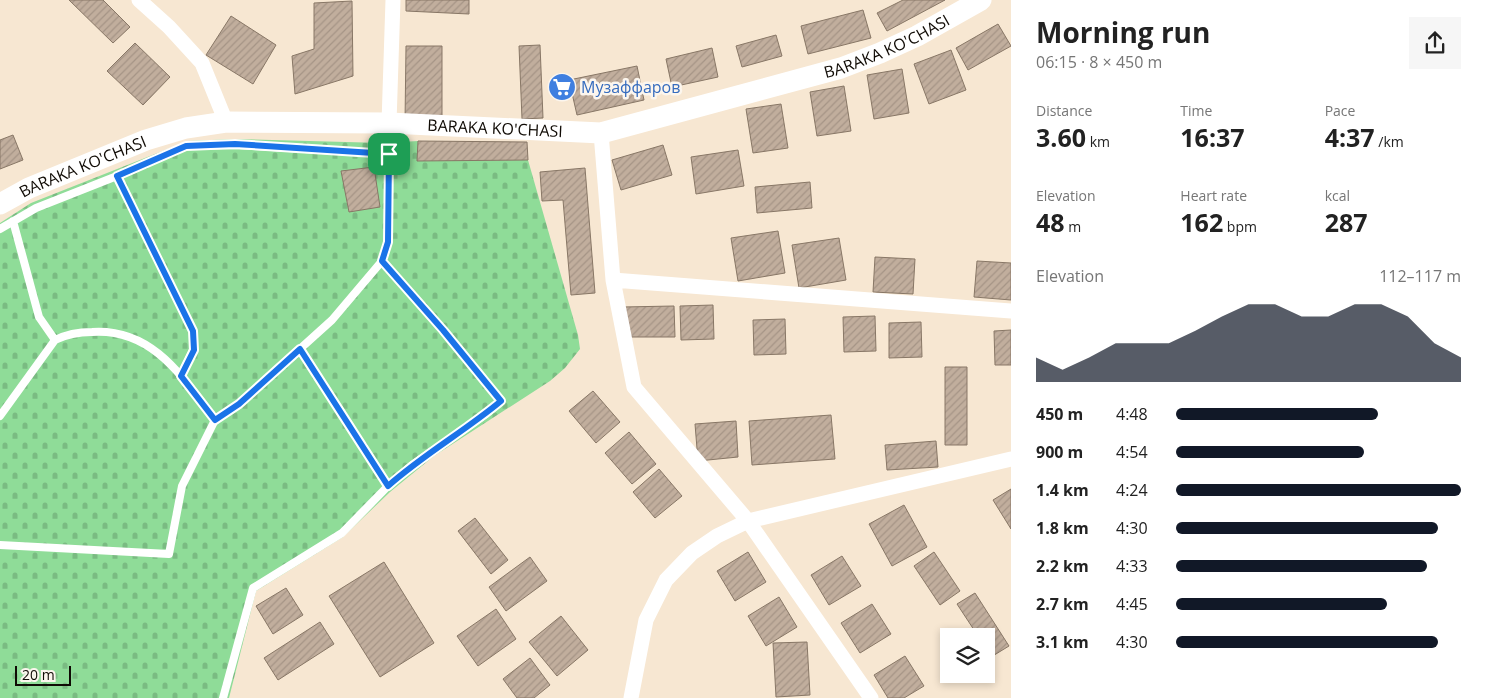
<!DOCTYPE html>
<meta charset="utf-8">
<style>
:root{--surface:#fff;--page:#f6f6f6;--text:#222;--muted:#767676;--accent:#111827}
body{margin:0;font-family:"Open Sans",sans-serif;background:var(--page);color:var(--text);height:100vh;display:flex;flex-direction:column;font-size:19px;white-space:nowrap}
*{box-sizing:border-box;margin:0}
p{font-size:16px;color:var(--muted)}
.icon{flex:none;width:28px;height:28px;fill:none;stroke:currentColor;stroke-width:2;stroke-linecap:round;stroke-linejoin:round}
.map{position:relative;flex:1;overflow:hidden}
.drawer{display:flex;flex-direction:column;background:var(--surface);width:475px}
.drawer>*{flex:none}
.controls{position:absolute;left:940px;top:628px;display:grid;gap:10px}
.controls a{display:grid;place-items:center;width:55px;height:55px;border-radius:0px;background:var(--surface);box-shadow:0 2px 8px #0003;font-size:25px}
.scale{position:absolute;left:15px;bottom:12px;width:56px;box-sizing:border-box;padding-left:5px;border:2px solid #100b05;border-top:0;font-size:14px;line-height:18px;white-space:nowrap;color:#100b05;-webkit-text-stroke:4px #fcf6ee;paint-order:stroke}
.pin{position:absolute;display:grid;place-items:center;width:42px;height:42px;color:#fff;margin:-21px;border-radius:10px;box-shadow:0 2px 8px #0006}
.round{display:grid;place-items:center;flex:none;width:52px;height:52px;border-radius:0px;background:var(--page)}
.headline{display:flex;align-items:center;justify-content:space-between;height:85px;padding:0 25px}
h1{font-size:28px;font-weight:700;line-height:38px}
.figures{display:grid;grid-template-columns:repeat(3,1fr);gap:8px;height:85px;padding:5px 25px}
.figures div{display:grid;align-content:center}
.figures b{font-size:25px;font-weight:700}
.figures small{font-size:14px;font-weight:400}
.figures p{font-size:14px}
.chart{height:140px;padding:10px 25px}
.chart p{display:flex;justify-content:space-between}
.chart svg{width:100%;height:90px;margin-top:5px;fill:var(--accent);opacity:.7}
ul{padding:0 25px;list-style:none;font-size:16px}
li{display:grid;grid-template-columns:80px 60px 1fr;align-items:center;height:38px}
li i{height:12px;border-radius:6px;background:var(--accent)}
main{display:flex;flex:1;min-height:0}
.map>svg:first-child{display:block}
.cemetery{fill:url(#cemetery-stones)}
.building{fill:url(#building-hatch);stroke:#876}
.lines{fill:none;stroke-linecap:round;stroke-linejoin:round}
.service{stroke:#fff;stroke-width:8}
.minor{stroke:#fff;stroke-width:15}
.secondary{stroke:#fff;stroke-width:21}
.route-casing{stroke:#fff;stroke-width:10}
.route{stroke:#1a73e8;stroke-width:6}
.labels{text-anchor:middle;stroke-width:5;stroke-linejoin:round;paint-order:stroke}
.street-label{font-size:16px;fill:#100b05;stroke:#fcf6ee}
.shop-label{font-size:16px;fill:#366cbe;stroke:#fcf6ee;text-anchor:start}
</style>
<main>
<div class="map">
<svg width="1011" height="698" viewBox="0 0 1011 698">
<defs>
<pattern id="cemetery-stones" width="16" height="16" patternUnits="userSpaceOnUse" patternTransform="scale(1.25)"><rect width="16" height="16" fill="#8fdc98"/><path d="M2 7V4a2 2 0 0 1 4 0v3zM10 15v-3a2 2 0 0 1 4 0v3z" fill="#7abb82"/></pattern>
<pattern id="building-hatch" width="6" height="6" patternUnits="userSpaceOnUse" patternTransform="scale(1.25)"><rect width="6" height="6" fill="#c1ae9d"/><path d="M-1 1l2-2M0 6l6-6M5 7l2-2" fill="none" stroke="#a59486"/></pattern>
</defs>
<rect width="100%" height="100%" fill="#f7e7d2"/>
<!-- cemetery -->
<path class="cemetery" d="M 235,139 L 383,143 L 418,141 L 528,160 L 578,335 L 580,349 L 565,368 L 550,381 L 434,456 L 390,492 L 343,537 L 256,591 L 229,698 L 0,698 L 0,223 L 31,203 L 188,141 Z"/>
<!-- building -->
<path class="building" d="M 69,0 L 103,0 L 130,27 L 113,43 Z
M 406,0 L 469,0 L 469,14 L 406,11 Z
M 903,0 L 945,0 L 887,31 L 877,13 Z
M 352,1 L 353,76 L 295,94 L 292,56 L 314,49 L 314,3 Z
M 863,10 L 871,38 L 808,54 L 801,26 Z
M 231,16 L 276,45 L 253,84 L 206,55 Z
M 998,24 L 1011,46 L 968,70 L 956,48 Z
M 776,35 L 782,56 L 742,67 L 736,46 Z
M 135,43 L 170,77 L 143,105 L 107,71 Z
M 540,45 L 543,118 L 522,119 L 519,46 Z
M 406,46 L 442,46 L 442,122 L 405,122 Z
M 712,48 L 718,77 L 672,87 L 666,59 Z
M 951,50 L 966,90 L 929,104 L 914,64 Z
M 637,66 L 644,100 L 577,115 L 569,80 Z
M 902,69 L 909,113 L 874,119 L 867,75 Z
M 844,86 L 851,131 L 817,136 L 810,92 Z
M 781,104 L 788,148 L 753,153 L 746,109 Z
M 13,135 L 23,160 L 0,169 L 0,140 Z
M 418,141 L 527,142 L 528,160 L 417,161 Z
M 663,145 L 672,175 L 621,190 L 612,160 Z
M 738,150 L 744,186 L 696,194 L 691,157 Z
M 374,167 L 380,207 L 349,212 L 341,171 Z
M 585,168 L 595,293 L 571,295 L 563,200 L 542,201 L 540,172 Z
M 810,182 L 812,208 L 757,213 L 755,187 Z
M 778,231 L 785,273 L 738,281 L 731,238 Z
M 839,238 L 846,280 L 799,288 L 792,245 Z
M 875,257 L 915,259 L 913,294 L 873,292 Z
M 977,261 L 1011,263 L 1011,300 L 974,297 Z
M 713,305 L 714,339 L 681,340 L 680,306 Z
M 674,306 L 675,337 L 626,337 L 622,307 Z
M 875,316 L 876,351 L 844,352 L 843,317 Z
M 785,319 L 786,354 L 754,355 L 753,320 Z
M 921,322 L 922,357 L 889,358 L 889,323 Z
M 1011,330 L 1011,365 L 995,365 L 994,331 Z
M 945,367 L 967,367 L 967,445 L 945,445 Z
M 593,391 L 620,422 L 596,443 L 569,411 Z
M 831,415 L 835,459 L 752,465 L 749,421 Z
M 736,421 L 738,457 L 698,461 L 695,424 Z
M 629,432 L 656,464 L 632,484 L 605,453 Z
M 936,441 L 938,467 L 887,470 L 885,445 Z
M 659,469 L 682,496 L 655,518 L 633,492 Z
M 1011,489 L 1011,529 L 993,500 Z
M 904,505 L 927,547 L 892,566 L 869,524 Z
M 475,518 L 508,560 L 491,574 L 458,531 Z
M 748,552 L 766,582 L 735,601 L 717,571 Z
M 934,552 L 960,591 L 940,605 L 914,566 Z
M 842,556 L 861,586 L 829,605 L 811,575 Z
M 530,557 L 547,581 L 506,611 L 489,587 Z
M 384,562 L 434,643 L 380,677 L 329,596 Z
M 286,588 L 303,615 L 273,634 L 256,606 Z
M 975,593 L 1009,646 L 991,657 L 986,649 L 986,636 L 978,636 L 957,604 Z
M 779,597 L 797,627 L 766,646 L 748,616 Z
M 872,604 L 891,634 L 860,653 L 841,623 Z
M 496,609 L 516,639 L 478,666 L 457,636 Z
M 561,616 L 588,650 L 557,676 L 529,642 Z
M 320,622 L 334,644 L 278,680 L 264,658 Z
M 807,642 L 810,695 L 776,697 L 773,643 Z
M 905,656 L 924,686 L 904,698 L 888,698 L 874,675 Z
M 530,658 L 550,685 L 534,698 L 517,698 L 503,679 Z"/>
<g class="lines">
<!-- service -->
<path class="service" d="M 117,176 L 193,331 L 193,350 L 181,376
M 13,221 L 39,317 L 55,340
M 0,229 L 36,208 L 117,176 L 186,146 L 235,145 L 389,154
M 300,349 L 388,486
M 0,416 L 55,340 C 67,334 79,332 92,332 C 153,328 183,378 215,420 L 239,404 L 332,320 L 382,261 L 388,242 L 389,125
M 0,545 L 169,554 L 182,486 L 215,420
M 223,698 L 253,588 L 342,533 L 388,486 L 412,465 L 486,414 L 501,401 L 443,330 L 382,261"/>
<!-- minor -->
<path class="minor" d="M 139,0 L 169,27 L 202,63 L 226,122
M 389,123 L 393,0
M 601,133 L 613,280 L 634,387 L 748,521 L 871,698
M 613,280 L 1011,311
M 631,698 L 646,620 L 666,580 L 692,553 L 717,536 L 748,521 L 1011,459"/>
<!-- secondary -->
<path class="secondary" id="s1" d="M 0,204 L 29,188 L 146,140 L 186,128 L 226,122 L 389,123 L 601,133 L 841,68 L 880,53 L 917,36 L 981,0"/>
</g>
<g class="lines">
<!-- route casing -->
<g class="route-casing">
<path id="route" d="M 235,144 L 389,154 L 388,242 L 382,261 L 443,330 L 501,401 C 465,431 424,454 388,486 L 300,349 L 239,404 L 215,420 L 181,376 L 194,350 L 193,331 L 117,176 L 186,146 Z"/>
</g>
<!-- route -->
<use href="#route" class="route"/>
</g>
<!-- icons -->
<defs>
<g id="supermarket-disc" transform="scale(1.4375)"><circle r="9.5" fill="#3f7fe0" stroke="#fcf6ee"/><path d="M-6-5.5h2.5l.6 2H6L4.5 2H-2.5L-4.4-4H-6ZM-1.5 3.2a1.3 1.3 0 1 0 .1 0ZM3 3.2a1.3 1.3 0 1 0 .1 0Z" fill="#fff"/></g>
</defs>
<g fill-rule="evenodd">
<use href="#supermarket-disc" x="562" y="87"/>
</g>
<g class="labels">
<!-- street labels -->
<g class="street-label">
<text dy="6" stroke="none"><textPath href="#s1" startOffset="916">BARAKA KO'CHASI</textPath></text>
<text dy="6" stroke="none"><textPath href="#s1" startOffset="511">BARAKA KO'CHASI</textPath></text>
<text dy="6" stroke="none"><textPath href="#s1" startOffset="91">BARAKA KO'CHASI</textPath></text>
</g>
<!-- shop labels -->
<g class="shop-label">
<text x="581" y="93">Музаффаров</text>
</g>
</g>
</svg>
<div class="controls">
<a><svg class="icon" aria-label="layers" viewBox="0 0 24 24"><path d="M12 4l9 5-9 5-9-5zM3 14l9 5 9-5"/></svg></a>
</div>
<div class="scale">20 m</div>
<div class="pin" style="left:389px;top:154px;background:#1e9e55"><svg class="icon" aria-label="arrive" viewBox="0 0 24 24"><path d="M6 21V4h12l-3 4 3 4H6"/></svg></div>
</div>
<section class="drawer">
<div class="headline"><div><h1>Morning run</h1><p>06:15 · 8 × 450 m</p></div><a class="round"><svg class="icon" aria-label="share" viewBox="0 0 24 24"><path d="M12 15V3M7 8l5-5 5 5M5 13v7h14v-7"/></svg></a></div>
<div class="figures">
<div><p>Distance</p><b>3.60<small> km</small></b></div>
<div><p>Time</p><b>16:37</b></div>
<div><p>Pace</p><b>4:37<small> /km</small></b></div>
</div>
<div class="figures">
<div><p>Elevation</p><b>48<small> m</small></b></div>
<div><p>Heart rate</p><b>162<small> bpm</small></b></div>
<div><p>kcal</p><b>287</b></div>
</div>
<div class="chart"><p><span>Elevation</span>112–117 m</p>
<svg viewBox="0 0 160 44" preserveAspectRatio="none"><path d="M0 44V32L10 38L20 32L30 25L40 25L50 25L60 19L70 12L80 6L90 6L100 12L110 12L120 6L130 6L140 12L150 25L160 32V44z"/></svg>
</div>
<ul>
<li><b>450 m</b>4:48<i style="width:71%"></i></li>
<li><b>900 m</b>4:54<i style="width:66%"></i></li>
<li><b>1.4 km</b>4:24<i style="width:100%"></i></li>
<li><b>1.8 km</b>4:30<i style="width:92%"></i></li>
<li><b>2.2 km</b>4:33<i style="width:88%"></i></li>
<li><b>2.7 km</b>4:45<i style="width:74%"></i></li>
<li><b>3.1 km</b>4:30<i style="width:92%"></i></li>
</ul>
</section>
</main>
